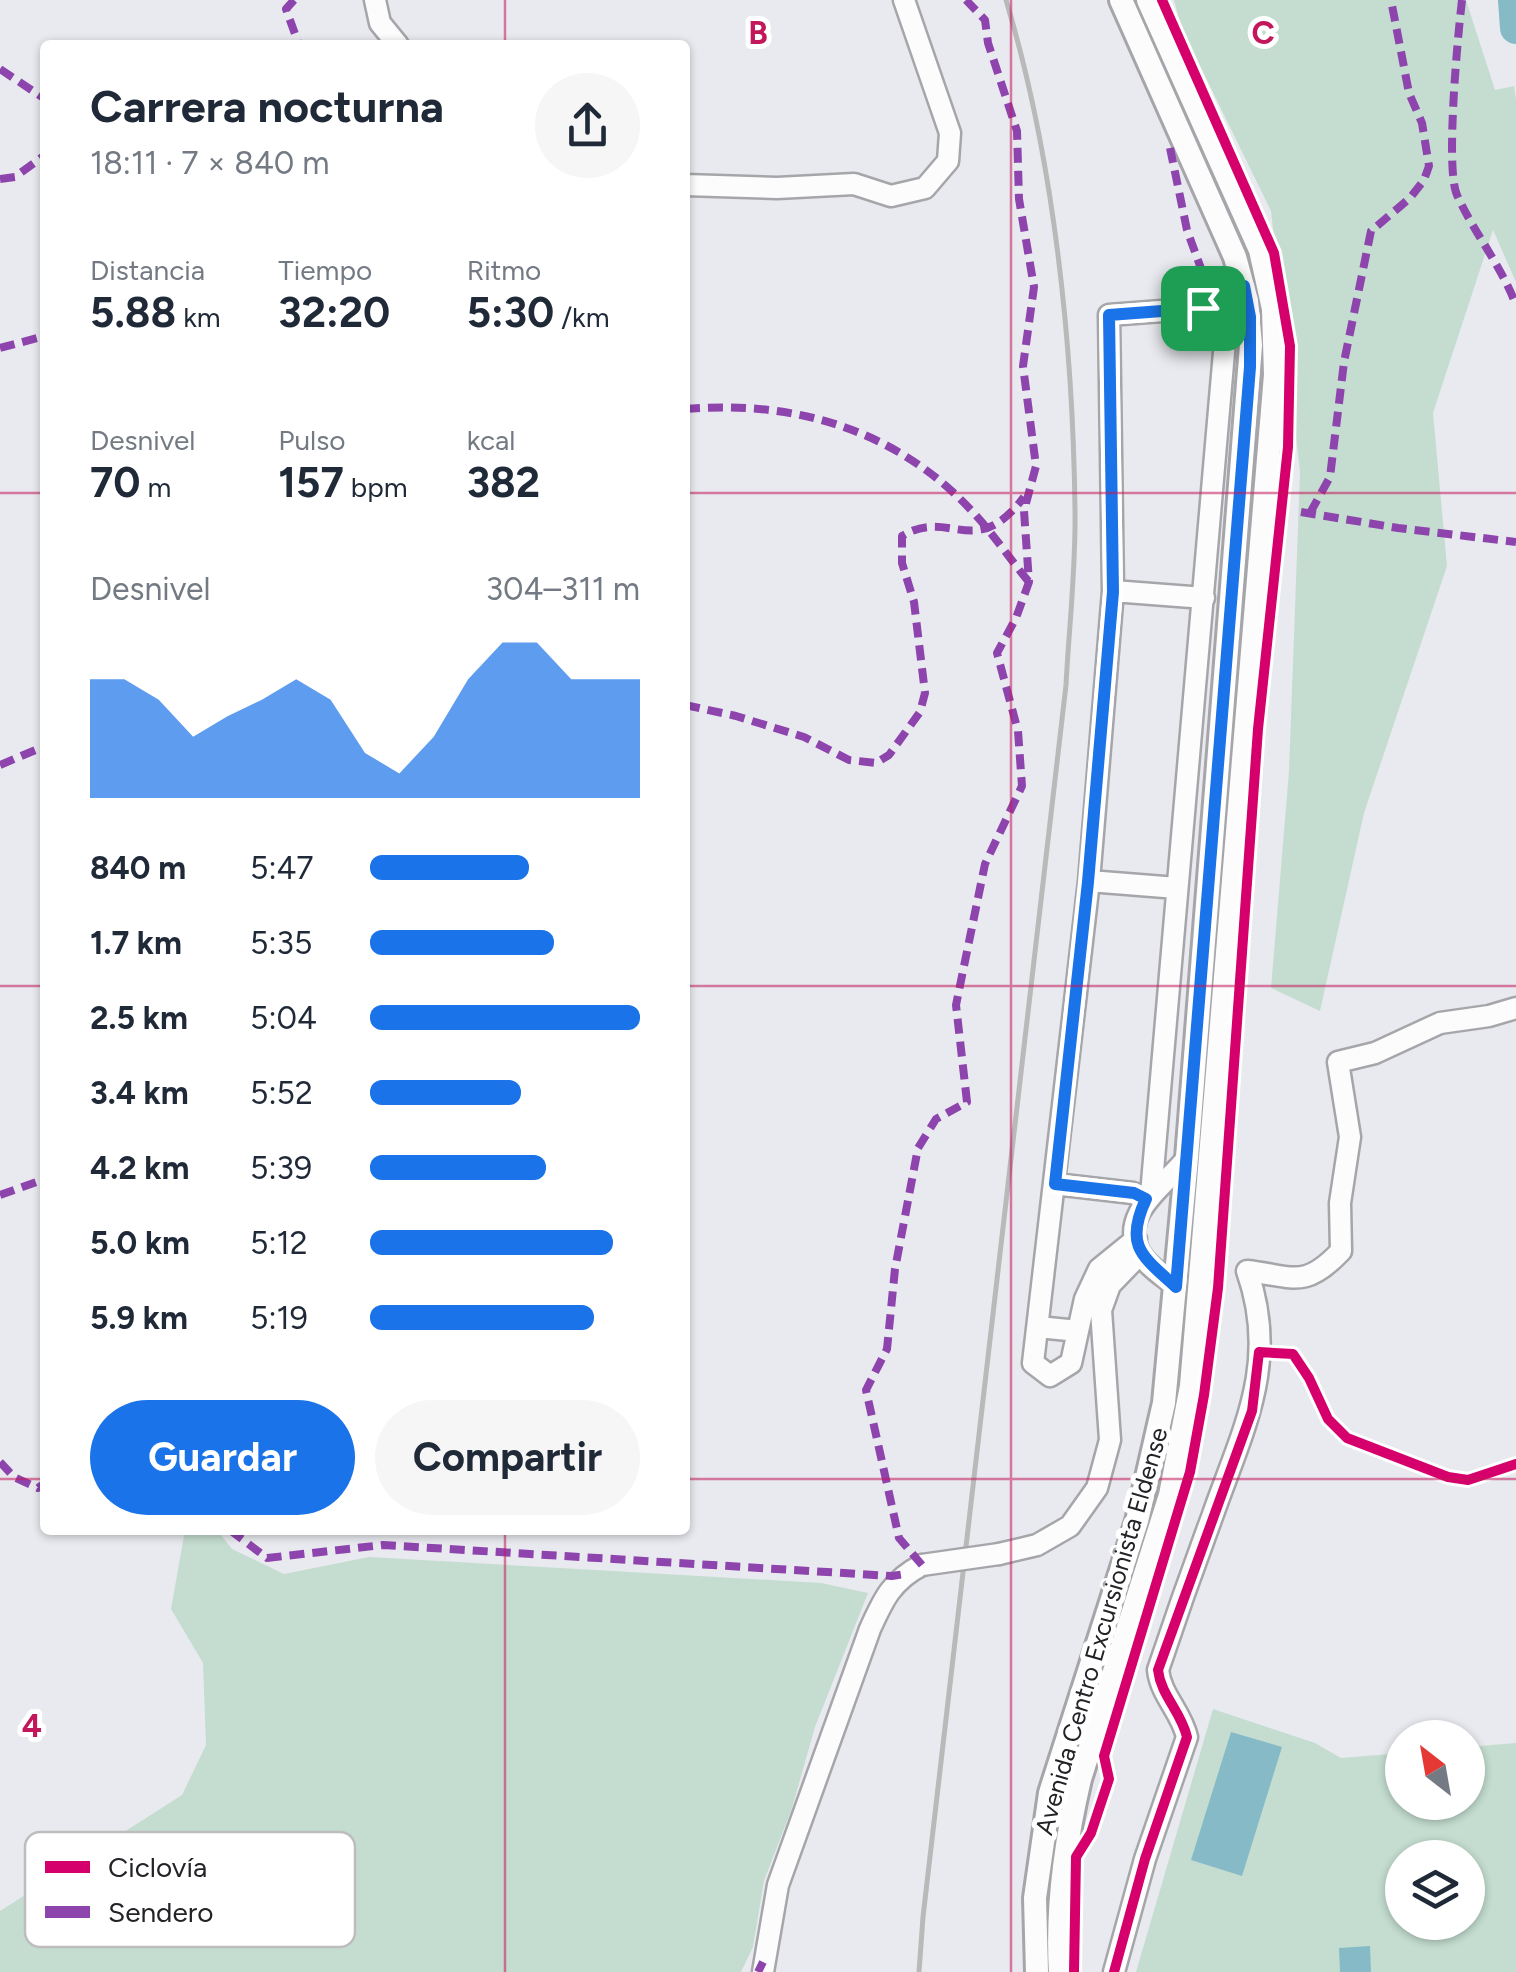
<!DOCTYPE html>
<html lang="es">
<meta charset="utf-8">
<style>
:root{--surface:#fff;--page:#f6f6f7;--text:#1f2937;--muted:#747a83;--accent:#1a73e8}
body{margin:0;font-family:Figtree,sans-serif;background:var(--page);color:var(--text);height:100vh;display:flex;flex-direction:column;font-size:38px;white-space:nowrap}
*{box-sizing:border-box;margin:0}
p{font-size:32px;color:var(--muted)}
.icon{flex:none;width:55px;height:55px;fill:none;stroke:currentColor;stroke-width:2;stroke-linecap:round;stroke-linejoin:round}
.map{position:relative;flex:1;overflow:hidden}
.side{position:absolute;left:40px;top:40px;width:650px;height:1495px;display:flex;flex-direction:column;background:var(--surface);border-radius:10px;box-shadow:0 2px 8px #0004}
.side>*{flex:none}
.needle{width:65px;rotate:329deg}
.buttons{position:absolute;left:1385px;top:1720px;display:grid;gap:20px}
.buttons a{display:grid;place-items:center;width:100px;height:100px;border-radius:50%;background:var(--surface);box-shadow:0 2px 8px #0004;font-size:50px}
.pin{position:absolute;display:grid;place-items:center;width:85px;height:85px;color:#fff;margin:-42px;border-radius:20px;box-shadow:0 5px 15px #0006}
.round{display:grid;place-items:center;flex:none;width:105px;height:105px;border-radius:52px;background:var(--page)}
.head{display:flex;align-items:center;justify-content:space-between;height:170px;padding:0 50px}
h1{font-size:45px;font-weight:700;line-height:75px}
.stats{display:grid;grid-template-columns:repeat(3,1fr);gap:15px;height:170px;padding:10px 50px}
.stats div{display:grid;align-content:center}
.stats b{font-size:42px;font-weight:700}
.stats small{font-size:28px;font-weight:400}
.stats p{font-size:28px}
.chart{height:280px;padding:20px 50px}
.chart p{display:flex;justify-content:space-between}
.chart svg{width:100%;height:180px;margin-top:10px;fill:var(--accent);opacity:.7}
.action{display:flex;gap:20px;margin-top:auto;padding:20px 50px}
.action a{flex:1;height:115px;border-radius:60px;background:var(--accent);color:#fff;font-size:40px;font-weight:700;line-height:115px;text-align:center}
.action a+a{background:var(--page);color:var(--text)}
ul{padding:0 50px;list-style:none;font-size:32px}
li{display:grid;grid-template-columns:160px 120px 1fr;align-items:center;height:75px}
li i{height:25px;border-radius:12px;background:var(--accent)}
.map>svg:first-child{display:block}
.green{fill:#c4ddd0;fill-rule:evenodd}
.water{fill:#86bac6}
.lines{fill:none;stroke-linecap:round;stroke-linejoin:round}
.river{stroke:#86bac6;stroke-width:32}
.minor-casing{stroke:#a6a6aa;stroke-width:25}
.tertiary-casing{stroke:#a6a6aa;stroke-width:28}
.minor{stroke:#fcfcfd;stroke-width:20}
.tertiary{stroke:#fcfcfd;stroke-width:22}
.rail{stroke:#b9b9b9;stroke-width:5}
.minor-bridge-casing{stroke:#a6a6aa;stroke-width:25;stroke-linecap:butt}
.minor-bridge{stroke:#fcfcfd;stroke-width:20}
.quiet{stroke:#8e44ad;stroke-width:8;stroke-dasharray:15 8;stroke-linecap:butt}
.cycleway-casing{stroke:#fff;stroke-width:16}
.cycleway{stroke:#d6006c;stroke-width:10}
.route-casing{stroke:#fff;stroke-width:20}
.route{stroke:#1a73e8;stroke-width:12}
.grid{fill:none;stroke:#c2185b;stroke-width:2.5;stroke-opacity:0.55}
.labels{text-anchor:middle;stroke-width:10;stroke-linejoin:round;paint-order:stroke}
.street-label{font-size:25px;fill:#222326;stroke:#fff}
.key{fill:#fff;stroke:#bdbdbe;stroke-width:2.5}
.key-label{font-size:28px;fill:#222326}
.grid-label{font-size:32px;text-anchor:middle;font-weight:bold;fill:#c2185b;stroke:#fff;stroke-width:10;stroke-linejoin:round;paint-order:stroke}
</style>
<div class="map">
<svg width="1516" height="1972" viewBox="0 0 1516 1972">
<rect width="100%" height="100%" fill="#e9eaef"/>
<!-- green -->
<path class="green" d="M 1174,0 L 1466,0 L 1495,90 L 1514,86 L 1516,100 L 1516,282 L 1493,230 L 1433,413 L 1447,566 L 1364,813 L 1320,1011 L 1271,988 L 1289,771 L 1300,472 L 1271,211 L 1181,27 Z
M 185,1530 L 217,1530 L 232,1549 L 284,1574 L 369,1557 L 821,1583 L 868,1593 L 815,1727 L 792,1808 L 764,1881 L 753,1947 L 741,1972 L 0,1972 L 0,1911 L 182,1795 L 206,1745 L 203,1663 L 171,1609 Z
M 1213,1709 L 1315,1743 L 1341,1758 L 1402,1753 L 1402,1802 L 1468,1802 L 1468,1747 L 1516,1743 L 1516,1972 L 1136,1972 ZM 1402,1858 L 1468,1858 L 1468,1922 L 1402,1922 Z"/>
<!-- water -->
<path class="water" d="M 1231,1732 L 1282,1747 L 1242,1876 L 1191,1860 Z
M 1370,1946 L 1371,1972 L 1340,1972 L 1339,1948 Z"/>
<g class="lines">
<!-- river -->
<path class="river" d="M 1514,0 L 1516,28"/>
<!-- minor casing -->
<g class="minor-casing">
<path id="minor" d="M 375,0 L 380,23 L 398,45
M 685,185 L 777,188 L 854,184 L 891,196 L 925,188 L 948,161 L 950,133 L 904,0
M 1113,591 L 1204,598
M 1089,881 L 1177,888
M 1055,1184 L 1133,1193 L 1146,1199
M 1151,1194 L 1228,306 L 1235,297
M 1136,1239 L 1099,1269 L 1085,1299 L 1071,1363 L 1050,1376 L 1033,1363 L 1089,881 L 1113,591 L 1109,315 L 1228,306
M 1176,1287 C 1165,1277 1147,1266 1140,1253 C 1117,1214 1167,1184 1187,1158
M 1038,1327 L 1078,1331
M 999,1554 L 1037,1545 L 1070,1526 L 1097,1488 L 1110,1440 L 1101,1310 L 1110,1285 L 1140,1254
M 763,1972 L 778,1885 L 870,1629 C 883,1600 892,1580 922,1565
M 1114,1972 L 1145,1859 L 1187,1737 C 1181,1711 1161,1696 1158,1670 C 1175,1619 1193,1568 1212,1517 C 1242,1431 1280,1364 1247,1271 C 1293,1276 1304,1290 1341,1251 L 1340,1203 L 1350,1137 L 1338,1062 L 1375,1053 L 1440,1023 L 1489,1016 L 1516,1008"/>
</g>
<!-- tertiary casing -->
<g class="tertiary-casing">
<path id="tertiary" d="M 1037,1972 L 1035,1898 L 1050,1793 L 1137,1521 L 1164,1403 L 1187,1158 L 1251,345 L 1247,301 L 1235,257 L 1121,0
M 1060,1972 C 1056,1906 1065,1843 1080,1779 L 1170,1495 L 1191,1386 L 1275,375 L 1273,309 L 1260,250 L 1148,0"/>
</g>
<!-- minor -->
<use href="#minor" class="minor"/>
<!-- tertiary -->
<use href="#tertiary" class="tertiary"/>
<!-- rail -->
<path class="rail" d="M 919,1972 L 923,1917 L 1066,685 C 1069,627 1076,568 1075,510 C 1073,345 1054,159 1006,0"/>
<!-- minor-bridge casing -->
<g class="minor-bridge-casing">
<path id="minor-bridge" d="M 922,1565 L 999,1554"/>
</g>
<!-- minor-bridge -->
<use href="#minor-bridge" class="minor-bridge"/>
<!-- quiet -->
<path class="quiet" d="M 294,0 L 286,9 L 299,45
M 1462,0 C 1458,34 1445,169 1457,195 C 1474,233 1501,265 1516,305
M 0,69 L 45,99
M 1170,148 L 1187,230 L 1203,274 L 1214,288 L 1202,298
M 0,179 L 15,177 L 45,155
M 0,348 L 45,336
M 685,409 C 794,400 895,429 971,510 C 992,532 1009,558 1029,582
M 1301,512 L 1398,528 L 1516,542
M 1310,513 L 1330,477 L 1344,362 L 1371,231 L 1410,198 L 1424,180 L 1429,166 L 1422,123 L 1409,93 L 1391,0
M 685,705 L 736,716 L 804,737 L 849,760 L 876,763 L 889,755 L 920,712 L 925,693 L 914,602 L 902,563 L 902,536 C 950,507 975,562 1024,497
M 0,765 L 45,746
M 0,1195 L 45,1179
M 0,1462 L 14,1477 L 38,1488 L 45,1483
M 230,1530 L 267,1558 L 383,1545 L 892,1576 L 905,1574
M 922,1565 L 899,1538 L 866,1390 L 887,1349 L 895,1269 L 918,1148 L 936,1119 L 967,1102 L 956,1005 L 985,864 L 1022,786 L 1018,731 L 997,653 L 1016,618 L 1029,582 L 1024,511 L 1036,466 L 1023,366 L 1034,287 L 1019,199 L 1017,131 L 988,43 L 985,20 L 966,0
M 758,1972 L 763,1962"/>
<!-- cycleway casing -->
<g class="cycleway-casing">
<path id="cycleway" d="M 1074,1972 L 1076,1857 L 1091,1833 L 1109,1779 L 1104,1756 L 1190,1472 L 1204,1395 L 1218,1288 L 1258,729 L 1288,447 L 1290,346 L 1274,253 L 1162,0
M 1114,1972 L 1145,1859 L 1187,1737 C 1181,1711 1161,1696 1158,1670 L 1252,1411 L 1259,1352 L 1293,1354 L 1309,1378 L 1328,1419 L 1347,1438 L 1448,1477 L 1468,1480 L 1516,1464"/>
</g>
<!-- cycleway -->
<use href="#cycleway" class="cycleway"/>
</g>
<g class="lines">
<!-- route casing -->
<g class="route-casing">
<path id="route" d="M 1244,286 L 1250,317 L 1250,367 L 1176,1287 C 1142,1256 1124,1246 1146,1199 L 1134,1193 L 1055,1184 L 1088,882 L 1113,592 L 1109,315 L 1228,306 Z"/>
</g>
<!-- route -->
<use href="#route" class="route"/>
</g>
<!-- grid -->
<path class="grid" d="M 505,0 L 505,45M 1011,0 L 1011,1972M 0,493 L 45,493M 685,493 L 1516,493M 0,986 L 45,986M 685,986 L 1516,986M 0,1479 L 45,1479M 685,1479 L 1516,1479M 505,1530 L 505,1972"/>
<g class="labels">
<!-- street labels -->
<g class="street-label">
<text transform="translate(1101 1631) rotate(-74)" y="9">Avenida Centro Excursionista Eldense</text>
</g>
</g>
<!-- legend -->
<rect x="25" y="1832" width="330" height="115" rx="15" class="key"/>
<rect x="45" y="1861" width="45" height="12" fill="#d6006c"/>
<rect x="45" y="1906" width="45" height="12" fill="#8e44ad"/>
<g class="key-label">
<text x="108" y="1877">Ciclovía</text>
<text x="108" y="1922">Sendero</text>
</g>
<g class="grid-label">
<text x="758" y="44">B</text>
<text x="1263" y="44">C</text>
<text x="32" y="1737">4</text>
</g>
</svg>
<div class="buttons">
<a><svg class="needle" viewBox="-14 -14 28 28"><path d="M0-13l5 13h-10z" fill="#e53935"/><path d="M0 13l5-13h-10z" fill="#747a83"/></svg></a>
<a><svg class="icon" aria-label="layers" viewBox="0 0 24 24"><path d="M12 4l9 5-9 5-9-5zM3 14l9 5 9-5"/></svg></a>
</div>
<div class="pin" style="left:1203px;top:308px;background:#1e9e55"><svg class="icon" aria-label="arrive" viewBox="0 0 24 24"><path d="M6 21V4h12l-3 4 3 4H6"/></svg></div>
<section class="side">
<div class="head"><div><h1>Carrera nocturna</h1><p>18:11 · 7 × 840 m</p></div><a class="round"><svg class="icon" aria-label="share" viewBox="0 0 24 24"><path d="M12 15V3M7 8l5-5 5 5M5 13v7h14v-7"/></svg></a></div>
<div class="stats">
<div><p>Distancia</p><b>5.88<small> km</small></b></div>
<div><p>Tiempo</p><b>32:20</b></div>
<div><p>Ritmo</p><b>5:30<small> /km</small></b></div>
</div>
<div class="stats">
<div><p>Desnivel</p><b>70<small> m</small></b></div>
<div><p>Pulso</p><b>157<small> bpm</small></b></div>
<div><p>kcal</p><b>382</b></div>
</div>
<div class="chart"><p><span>Desnivel</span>304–311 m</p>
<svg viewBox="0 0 160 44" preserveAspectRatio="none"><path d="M0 44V15L10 15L20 20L30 29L40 24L50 20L60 15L70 20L80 33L90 38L100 29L110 15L120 6L130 6L140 15L150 15L160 15V44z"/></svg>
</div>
<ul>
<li><b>840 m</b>5:47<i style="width:59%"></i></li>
<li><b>1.7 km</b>5:35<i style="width:68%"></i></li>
<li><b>2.5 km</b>5:04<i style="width:100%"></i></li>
<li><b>3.4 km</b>5:52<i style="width:56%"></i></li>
<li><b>4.2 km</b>5:39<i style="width:65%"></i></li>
<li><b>5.0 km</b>5:12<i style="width:90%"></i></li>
<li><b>5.9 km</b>5:19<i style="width:83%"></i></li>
</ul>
<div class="action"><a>Guardar</a><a>Compartir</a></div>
</section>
</div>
